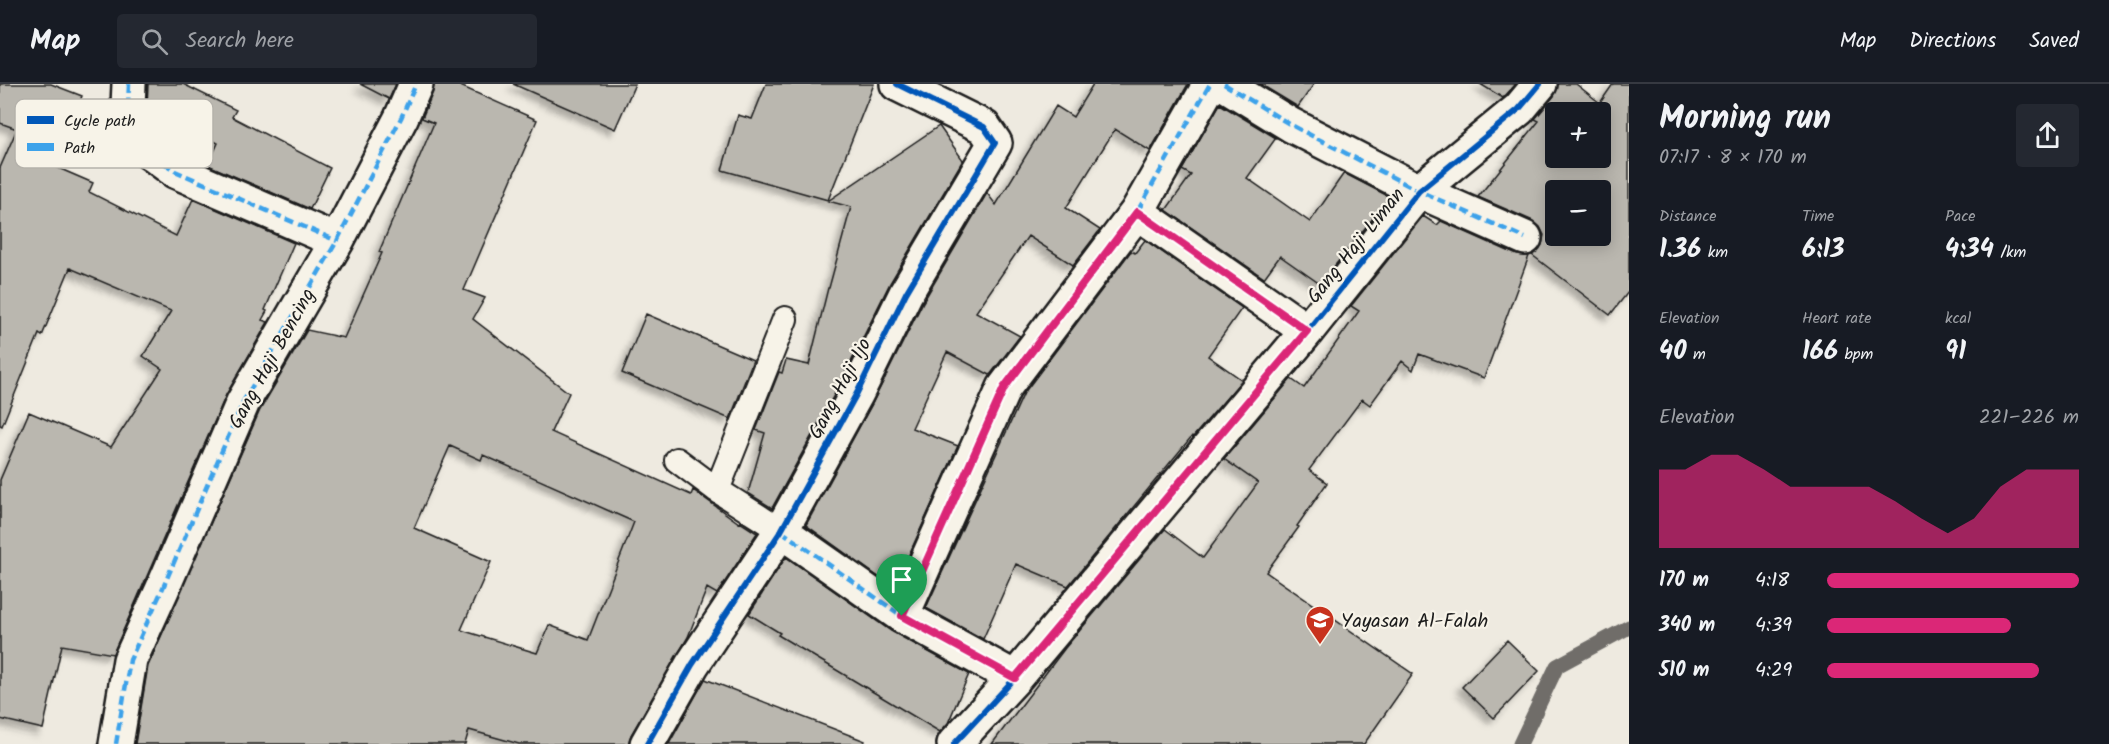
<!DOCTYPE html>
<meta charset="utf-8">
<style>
:root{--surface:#171b24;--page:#242831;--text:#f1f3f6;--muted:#9ea1a6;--line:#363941;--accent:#db2777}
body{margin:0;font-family:Kalam,sans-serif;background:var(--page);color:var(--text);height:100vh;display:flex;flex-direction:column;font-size:22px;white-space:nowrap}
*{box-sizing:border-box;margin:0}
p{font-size:20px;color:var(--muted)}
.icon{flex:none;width:33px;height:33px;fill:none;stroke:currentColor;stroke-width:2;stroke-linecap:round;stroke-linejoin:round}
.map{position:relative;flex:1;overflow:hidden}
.sheet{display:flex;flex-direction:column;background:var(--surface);width:480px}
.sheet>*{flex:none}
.controls{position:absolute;left:1545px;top:18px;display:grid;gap:12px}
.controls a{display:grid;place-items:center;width:66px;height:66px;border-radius:6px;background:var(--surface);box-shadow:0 3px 15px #0003;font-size:30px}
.pin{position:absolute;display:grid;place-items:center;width:51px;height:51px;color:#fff;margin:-62px -26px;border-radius:50% 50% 50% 0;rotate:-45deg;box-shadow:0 0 6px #0007}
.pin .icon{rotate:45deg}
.round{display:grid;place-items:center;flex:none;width:63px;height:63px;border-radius:6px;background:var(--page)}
.headline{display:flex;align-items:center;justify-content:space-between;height:102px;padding:0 30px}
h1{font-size:33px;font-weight:700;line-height:45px}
.stats{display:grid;grid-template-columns:repeat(3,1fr);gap:9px;height:102px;padding:6px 30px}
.stats div{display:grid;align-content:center}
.stats b{font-size:26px;font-weight:700}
.stats small{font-size:16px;font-weight:400}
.stats p{font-size:16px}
.chart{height:168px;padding:12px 30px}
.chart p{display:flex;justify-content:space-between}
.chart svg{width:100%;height:108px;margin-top:6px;fill:var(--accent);opacity:.7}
ul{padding:0 30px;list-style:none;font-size:20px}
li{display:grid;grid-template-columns:96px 72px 1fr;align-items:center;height:45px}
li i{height:15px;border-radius:8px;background:var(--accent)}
header{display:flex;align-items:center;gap:36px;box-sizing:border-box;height:84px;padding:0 30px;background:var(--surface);border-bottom:2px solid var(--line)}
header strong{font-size:28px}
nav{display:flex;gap:33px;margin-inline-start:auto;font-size:21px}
.search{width:420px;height:54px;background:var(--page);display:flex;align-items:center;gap:15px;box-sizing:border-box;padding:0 21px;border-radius:6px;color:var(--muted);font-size:22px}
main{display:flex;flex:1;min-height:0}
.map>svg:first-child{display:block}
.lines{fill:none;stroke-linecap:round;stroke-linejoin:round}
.stream{stroke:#6f6d69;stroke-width:15}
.building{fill:#bab7af;stroke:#1c1c1c;stroke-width:1.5;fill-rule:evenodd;filter:url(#shadow)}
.service-casing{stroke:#1c1c1c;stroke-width:28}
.minor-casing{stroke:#1c1c1c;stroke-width:38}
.service{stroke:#f7f3e8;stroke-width:24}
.minor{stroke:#f7f3e8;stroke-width:33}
.quiet{stroke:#3da2ea;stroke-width:4.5;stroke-dasharray:9 4.5;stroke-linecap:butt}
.cycleway-casing{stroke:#f7f3e8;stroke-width:10}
.cycleway{stroke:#0057b8;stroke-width:6}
.route-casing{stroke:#fff;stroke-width:12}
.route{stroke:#db2777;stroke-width:8}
.labels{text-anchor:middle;stroke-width:4.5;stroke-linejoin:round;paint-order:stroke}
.street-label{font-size:20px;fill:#1c1c1c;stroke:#f7f3e8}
.poi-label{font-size:20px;fill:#1c1c1c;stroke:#f7f3e8;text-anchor:start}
.key{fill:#f7f3e8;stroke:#b5b2ab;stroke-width:1.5}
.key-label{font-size:16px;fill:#1c1c1c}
</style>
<header>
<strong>Map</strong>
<div class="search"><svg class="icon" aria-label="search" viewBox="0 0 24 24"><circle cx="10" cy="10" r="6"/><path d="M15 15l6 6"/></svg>Search here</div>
<nav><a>Map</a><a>Directions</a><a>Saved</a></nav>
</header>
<main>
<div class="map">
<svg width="1629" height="660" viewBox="0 0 1629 660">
<defs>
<filter id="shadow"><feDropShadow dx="-5.5" dy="5.5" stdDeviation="3" flood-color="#0004"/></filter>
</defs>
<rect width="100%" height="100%" fill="#eeeae0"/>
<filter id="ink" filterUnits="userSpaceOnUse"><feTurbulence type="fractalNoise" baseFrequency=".0167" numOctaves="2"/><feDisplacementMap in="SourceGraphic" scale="12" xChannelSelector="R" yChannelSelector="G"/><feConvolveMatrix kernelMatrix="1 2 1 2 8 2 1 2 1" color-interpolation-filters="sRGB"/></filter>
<g filter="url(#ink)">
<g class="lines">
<!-- stream -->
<path class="stream" d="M 1520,660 L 1557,582 L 1629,543"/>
</g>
<!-- building -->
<path class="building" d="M 0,0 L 51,0 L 82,12 L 56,83 L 93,99 L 89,108 L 176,152 L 193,115 L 294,159 L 265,226 L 267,227 L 262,236 L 268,238 L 226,311 L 113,570 L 62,561 L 43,645 L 0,635 L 0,396 L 29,328 L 111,363 L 162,285 L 143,272 L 171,227 L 70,184 L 42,252 L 39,250 L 2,342 L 0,341 L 0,84 L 17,45 L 0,39 Z
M 148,0 L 183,0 L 236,26 L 232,33 L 330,84 L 310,125 L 208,81 L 218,59 L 147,23 Z
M 360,0 L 396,0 L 389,15 Z
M 434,0 L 456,0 L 537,36 L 464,206 L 485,214 L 473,235 L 569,309 L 551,348 L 691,411 L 693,406 L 739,439 L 740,438 L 757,449 L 717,510 L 707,504 L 688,553 L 631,651 L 628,660 L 519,660 L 469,646 L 465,660 L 135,660 L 148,582 L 260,326 L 307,246 L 344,254 L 382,169 L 379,168 L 434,39 L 422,34 L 433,8 ZM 450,362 L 481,376 L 483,371 L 634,438 L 588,556 L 549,541 L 537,569 L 461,546 L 491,478 L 414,444 Z
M 513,0 L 635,0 L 615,45 Z
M 766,0 L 874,0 L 828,116 L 722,86 L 738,31 L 752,35 Z
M 1093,0 L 1188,0 L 1150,67 L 1115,45 L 1066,124 L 1100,146 L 1073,181 L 1028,152 L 976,228 L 1020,252 L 990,291 L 947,268 L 912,344 L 958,362 L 894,504 L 806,441 L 873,318 L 923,218 L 987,109 L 996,121 L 1056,22 L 1073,33 Z
M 1260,0 L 1314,0 L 1298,23 Z
M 1480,0 L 1516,0 L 1503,14 Z
M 1558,0 L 1576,0 L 1600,19 L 1613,0 L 1629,0 L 1629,207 L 1610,231 L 1532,171 L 1542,161 L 1544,151 L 1540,143 L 1533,137 L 1478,113 L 1539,37 L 1535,35 L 1554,12 ZM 1556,28 L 1600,28 L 1600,74 L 1556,74 ZM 1556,106 L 1600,106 L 1600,152 L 1556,152 Z
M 1220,20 L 1276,54 L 1247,94 L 1310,138 L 1344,89 L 1390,113 L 1320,200 L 1280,172 L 1264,194 L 1166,126 L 1191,91 L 1182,86 Z
M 939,42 L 963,76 L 890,199 L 840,300 L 772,424 L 748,409 L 765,349 L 756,346 L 779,288 L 782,289 L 786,276 L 809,281 L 828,204 L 829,204 L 851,123 L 828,117 Z
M 1423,132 L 1437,141 L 1441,137 L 1517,171 L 1529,172 L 1484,294 L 1419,270 L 1413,286 L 1402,277 L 1370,321 L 1362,315 L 1309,386 L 1327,399 L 1297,442 L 1299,443 L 1266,488 L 1413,590 L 1364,660 L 992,660 L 1065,564 L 1165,445 L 1203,474 L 1258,399 L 1224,375 L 1291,295 L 1304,304 L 1359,227 L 1351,222 Z
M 1145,156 L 1242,224 L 1208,272 L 1242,296 L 1193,353 L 1192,352 L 1068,502 L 1016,480 L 983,555 L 926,524 L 1024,309 L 1131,167 L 1135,169 Z
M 646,230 L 753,276 L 730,335 L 622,289 Z
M 786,473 L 891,547 L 969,590 L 948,639 L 940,648 L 778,551 L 780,549 L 749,530 Z
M 1507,556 L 1539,587 L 1494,634 L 1462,603 Z
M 705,595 L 865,657 L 864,660 L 669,660 Z"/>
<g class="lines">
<!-- service casing -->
<g class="service-casing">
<path id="service" d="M 677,376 L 717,406 L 781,447
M 717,406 L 785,235"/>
</g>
<!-- minor casing -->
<g class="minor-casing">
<path id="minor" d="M 129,0 L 127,43 L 141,62 L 175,87 L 337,157
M 1224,0 L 1291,41 L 1419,107 L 1525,154
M 1137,128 L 1307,247
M 781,447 L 902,532 L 1015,594
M 902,532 L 1004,304 L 1137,128 L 1210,0
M 116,660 L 130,576 L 162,506 L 243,318 L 337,157 L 401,34 L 416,0
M 647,660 L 692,581 L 781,447 L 857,309 L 906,209 L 995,59 L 984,43 L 897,0
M 954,660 L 1015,594 L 1307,247 L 1419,107 L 1519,25 L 1540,0"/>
</g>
<!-- service -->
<use href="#service" class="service"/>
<!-- minor -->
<use href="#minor" class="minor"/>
<!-- quiet -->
<path class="quiet" d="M 129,0 L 127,43 L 141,62 L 175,87 L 337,157
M 1224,0 L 1291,41 L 1419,107 L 1525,154
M 1137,128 L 1307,247
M 781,447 L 902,532 L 1015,594
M 902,532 L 1004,304 L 1137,128 L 1210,0
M 116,660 L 130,576 L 162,506 L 243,318 L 337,157 L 401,34 L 416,0"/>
<!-- cycleway casing -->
<g class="cycleway-casing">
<path id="cycleway" d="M 647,660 L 692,581 L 781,447 L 857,309 L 906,209 L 995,59 L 984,43 L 897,0
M 954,660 L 1015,594 L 1307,247 L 1419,107 L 1519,25 L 1540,0"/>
</g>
<!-- cycleway -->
<use href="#cycleway" class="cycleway"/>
</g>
</g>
<g class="lines" filter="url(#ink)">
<!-- route casing -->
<g class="route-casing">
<path id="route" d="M 1137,128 L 1307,247 L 1015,594 L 902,532 L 1004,304 Z"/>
</g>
<!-- route -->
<use href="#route" class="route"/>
</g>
<!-- icons -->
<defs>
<g id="school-pin" transform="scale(1.5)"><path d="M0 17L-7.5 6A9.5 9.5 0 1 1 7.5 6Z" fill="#c8321e" stroke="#f7f3e8"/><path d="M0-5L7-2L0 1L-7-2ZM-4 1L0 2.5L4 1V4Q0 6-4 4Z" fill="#fff"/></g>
</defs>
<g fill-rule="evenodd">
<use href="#school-pin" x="1320" y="536"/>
</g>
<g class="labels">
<!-- street labels -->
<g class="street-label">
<text transform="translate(1355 161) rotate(-51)" y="7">Gang Haji Liman</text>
<text transform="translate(271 274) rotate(-61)" y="7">Gang Haji Bencing</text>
<text transform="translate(839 304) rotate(-62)" y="7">Gang Haji Ijo</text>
</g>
<!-- poi labels -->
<g class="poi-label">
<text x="1341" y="543">Yayasan Al-Falah</text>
</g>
</g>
<!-- legend -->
<rect x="15" y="15" width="198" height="69" rx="9" class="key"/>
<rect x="27" y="32" width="27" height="8" fill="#0057b8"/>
<rect x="27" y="59" width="27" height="8" fill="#3da2ea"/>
<g class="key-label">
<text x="64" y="42">Cycle path</text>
<text x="64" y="69">Path</text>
</g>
</svg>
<div class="controls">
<a>+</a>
<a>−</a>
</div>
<div class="pin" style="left:902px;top:532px;background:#1e9e55"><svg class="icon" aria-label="arrive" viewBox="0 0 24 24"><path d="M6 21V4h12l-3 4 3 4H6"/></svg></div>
</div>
<section class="sheet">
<div class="headline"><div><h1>Morning run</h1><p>07:17 · 8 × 170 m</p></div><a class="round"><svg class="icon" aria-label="share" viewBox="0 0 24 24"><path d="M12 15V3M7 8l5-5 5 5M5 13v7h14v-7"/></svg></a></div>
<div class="stats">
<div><p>Distance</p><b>1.36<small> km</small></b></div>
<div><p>Time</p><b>6:13</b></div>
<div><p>Pace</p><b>4:34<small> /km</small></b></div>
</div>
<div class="stats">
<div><p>Elevation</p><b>40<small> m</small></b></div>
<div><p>Heart rate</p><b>166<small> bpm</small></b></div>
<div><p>kcal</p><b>91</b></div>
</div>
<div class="chart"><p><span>Elevation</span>221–226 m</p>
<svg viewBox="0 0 160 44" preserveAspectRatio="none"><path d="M0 44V12L10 12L20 6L30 6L40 12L50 19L60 19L70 19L80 19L90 25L100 32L110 38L120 32L130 19L140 12L150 12L160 12V44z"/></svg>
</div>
<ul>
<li><b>170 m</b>4:18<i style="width:100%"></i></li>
<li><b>340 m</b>4:39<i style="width:73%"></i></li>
<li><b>510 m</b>4:29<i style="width:84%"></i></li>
</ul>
</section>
</main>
